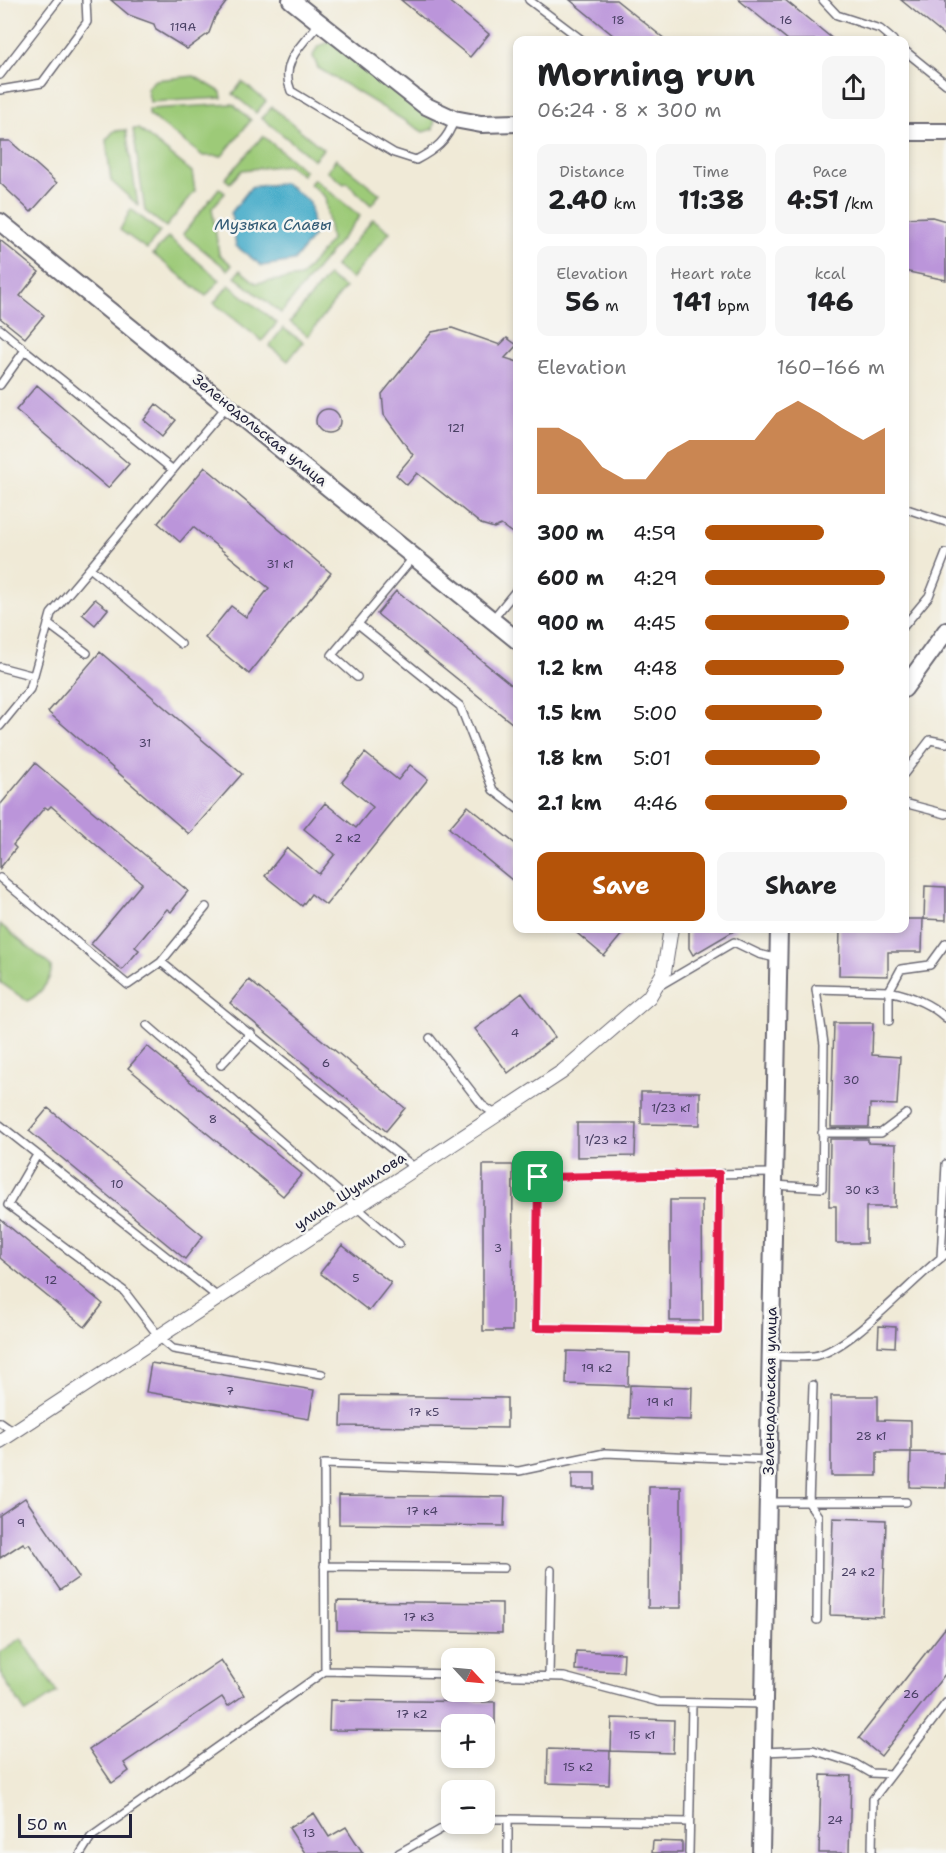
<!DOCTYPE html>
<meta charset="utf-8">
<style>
:root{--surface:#fff;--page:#f6f6f6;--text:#202124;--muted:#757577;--accent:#b45309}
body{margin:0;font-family:"Shantell Sans",sans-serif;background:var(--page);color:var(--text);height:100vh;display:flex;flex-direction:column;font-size:22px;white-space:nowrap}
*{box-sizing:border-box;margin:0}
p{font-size:20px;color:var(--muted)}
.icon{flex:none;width:33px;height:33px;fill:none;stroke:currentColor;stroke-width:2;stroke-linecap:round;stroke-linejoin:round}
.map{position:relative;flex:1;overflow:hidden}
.details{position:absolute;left:513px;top:36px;width:396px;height:897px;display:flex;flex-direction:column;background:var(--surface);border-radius:12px;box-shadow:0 3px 9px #0003}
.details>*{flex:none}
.needle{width:39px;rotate:116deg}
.fabs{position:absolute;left:441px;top:1648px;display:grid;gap:12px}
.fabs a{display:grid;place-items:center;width:54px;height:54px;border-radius:12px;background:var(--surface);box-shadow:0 3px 9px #0003;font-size:30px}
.scale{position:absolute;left:18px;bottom:15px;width:114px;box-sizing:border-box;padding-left:6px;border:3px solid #22223b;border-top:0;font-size:16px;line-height:21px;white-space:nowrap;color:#22223b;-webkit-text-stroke:4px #f6f6f2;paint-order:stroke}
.pin{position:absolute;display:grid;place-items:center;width:51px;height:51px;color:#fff;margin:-26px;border-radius:12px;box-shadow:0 3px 9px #0006}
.round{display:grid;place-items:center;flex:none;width:63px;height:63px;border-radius:12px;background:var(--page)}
.overview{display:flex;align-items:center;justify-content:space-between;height:102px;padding:0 24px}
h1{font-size:33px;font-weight:700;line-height:45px}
.figures{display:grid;grid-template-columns:repeat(3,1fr);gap:9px;height:102px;padding:6px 24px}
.figures div{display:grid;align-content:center;border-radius:12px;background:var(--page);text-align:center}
.figures b{font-size:26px;font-weight:700}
.figures small{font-size:16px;font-weight:400}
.figures p{font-size:16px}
.chart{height:168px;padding:12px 24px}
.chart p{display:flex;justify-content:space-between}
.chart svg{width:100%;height:108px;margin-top:6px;fill:var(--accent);opacity:.7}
.cta{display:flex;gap:12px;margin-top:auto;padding:12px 24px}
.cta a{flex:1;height:69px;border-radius:12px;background:var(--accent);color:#fff;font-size:24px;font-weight:700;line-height:69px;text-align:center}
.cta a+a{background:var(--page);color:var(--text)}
ul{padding:0 24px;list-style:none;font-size:20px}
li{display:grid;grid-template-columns:96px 72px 1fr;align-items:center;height:45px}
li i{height:15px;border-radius:8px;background:var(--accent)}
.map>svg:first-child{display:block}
.green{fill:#9dca78;stroke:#60765a;stroke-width:1.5}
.water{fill:#4baeca;stroke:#366882;stroke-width:1.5}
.building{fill:#bb95da}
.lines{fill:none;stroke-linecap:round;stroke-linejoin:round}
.service-casing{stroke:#6a6872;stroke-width:10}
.minor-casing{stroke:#6a6872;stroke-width:16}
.tertiary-casing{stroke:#6a6872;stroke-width:20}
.service{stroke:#fff;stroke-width:7}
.minor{stroke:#fff;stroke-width:14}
.tertiary{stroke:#fff;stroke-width:16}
.route-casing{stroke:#fff;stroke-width:12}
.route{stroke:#e11d48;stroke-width:8}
.labels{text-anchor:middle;stroke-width:5;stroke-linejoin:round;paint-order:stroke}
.number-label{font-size:12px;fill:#483f63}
.street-label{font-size:15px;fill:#22223b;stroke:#f6f6f2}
.water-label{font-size:16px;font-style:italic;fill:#325a74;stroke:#f6f6f2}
</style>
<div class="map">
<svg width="946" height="1853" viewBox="0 0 946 1853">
<rect width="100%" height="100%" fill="#f6f6f2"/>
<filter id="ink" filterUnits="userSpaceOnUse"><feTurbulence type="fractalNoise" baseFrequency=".0167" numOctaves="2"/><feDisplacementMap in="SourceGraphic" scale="12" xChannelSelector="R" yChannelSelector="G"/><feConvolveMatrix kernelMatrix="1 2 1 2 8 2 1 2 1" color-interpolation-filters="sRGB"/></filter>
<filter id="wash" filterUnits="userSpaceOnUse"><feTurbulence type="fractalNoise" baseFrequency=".008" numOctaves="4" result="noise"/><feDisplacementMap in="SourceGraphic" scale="24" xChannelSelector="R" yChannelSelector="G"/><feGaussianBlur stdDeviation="1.35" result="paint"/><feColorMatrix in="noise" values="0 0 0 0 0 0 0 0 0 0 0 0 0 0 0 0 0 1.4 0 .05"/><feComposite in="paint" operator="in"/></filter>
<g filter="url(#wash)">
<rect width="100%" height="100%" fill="#f0ead7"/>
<!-- green -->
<path class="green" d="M 333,41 L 435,120 L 433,129 L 423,132 L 318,68 L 313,56 L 318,46 Z
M 194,76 L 221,92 L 222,98 L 150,102 L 147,88 L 155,80 Z
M 242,82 L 266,101 L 256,113 L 233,94 Z
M 233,104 L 251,120 L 222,156 L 203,156 L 149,115 L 149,109 Z
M 272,107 L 323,149 L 314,160 L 262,118 Z
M 133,129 L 139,129 L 192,172 L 195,191 L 166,227 L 145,211 Z
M 126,130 L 138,205 L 111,181 L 106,140 L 114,131 Z
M 263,136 L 305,171 L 302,175 L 288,165 L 242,170 L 230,183 L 225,179 Z
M 336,159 L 380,194 L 371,205 L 346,182 L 344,184 L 327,171 Z
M 314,179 L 360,216 L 281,313 L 235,277 L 240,270 L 256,283 L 301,277 L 331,240 L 325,197 L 310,184 Z
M 219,188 L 225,193 L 212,208 L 219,254 L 232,265 L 228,270 L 183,234 Z
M 131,209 L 160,232 L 147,249 L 120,230 Z
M 373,219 L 390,232 L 352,279 L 335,266 Z
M 168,237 L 220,280 L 206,296 L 153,254 Z
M 328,276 L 345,288 L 308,336 L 290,322 Z
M 229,285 L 277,323 L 262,341 L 214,303 Z
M 283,328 L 303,342 L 288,361 L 269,346 Z
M 0,924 L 51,966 C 53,979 39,996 27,1001 L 0,982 Z
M 21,1638 L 57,1692 L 26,1713 L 0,1673 L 0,1652 Z"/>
<!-- water -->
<path class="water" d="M 284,183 L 310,202 L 314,235 L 294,261 L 262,266 L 236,246 L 231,213 L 251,187 Z"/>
<g id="blocks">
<!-- building -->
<path class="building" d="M 111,0 L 228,0 L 215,17 L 209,33 L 187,49 L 156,30 L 154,24 L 129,15 Z
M 401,0 L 447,0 L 489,34 L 470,57 Z
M 570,0 L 616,0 L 666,40 L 619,40 Z
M 739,0 L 785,0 L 834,40 L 788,40 Z
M 901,0 L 946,0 L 946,37 Z
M 0,141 L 10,141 L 57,183 L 31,212 L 0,183 Z
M 932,217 L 946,221 L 946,280 L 904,271 L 904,218 Z
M 0,240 L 39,272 L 20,296 L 44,315 L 25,338 L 0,318 Z
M 452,328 L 500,345 L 507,338 L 517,345 L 505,358 L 518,362 L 518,537 L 501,525 L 494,528 L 481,524 L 417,473 L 407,485 L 396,475 L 413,455 L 384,415 L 382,394 L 432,332 Z
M 37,385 L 129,464 L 108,488 L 16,410 Z
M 156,404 L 176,420 L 163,436 L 144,420 Z
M316 421a12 12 0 1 1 24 0a12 12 0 1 1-24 0Z
M 205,467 L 331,573 L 249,674 L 205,638 L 231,606 L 246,617 L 269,588 L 193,527 L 180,542 L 158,523 Z
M 396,591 L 518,690 L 518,728 L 377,614 Z
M 95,599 L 108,609 L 95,625 L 82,614 Z
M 100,652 L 242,774 L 189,834 L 48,712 Z
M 365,753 L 398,780 L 410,765 L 428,779 L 326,905 L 311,894 L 302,906 L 265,876 L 287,848 L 319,874 L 335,854 L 304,829 L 325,803 L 356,828 L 373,807 L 342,782 Z
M 35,763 L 188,891 L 171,912 L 167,909 L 135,947 L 139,950 L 122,970 L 91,944 L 142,883 L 101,849 L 51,806 L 48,809 L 45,807 L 13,845 L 16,848 L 0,868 L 0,805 Z
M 468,806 L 518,846 L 518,885 L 449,828 Z
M 925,886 L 946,887 L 946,920 L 924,919 Z
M 904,919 L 923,919 L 922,952 L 888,952 L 888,976 L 839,975 L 840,928 L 904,928 Z
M 571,928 L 627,928 L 604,956 Z
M 689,928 L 739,928 L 693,955 L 689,948 Z
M 249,980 L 405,1108 L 386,1131 L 230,1003 Z
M 522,993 L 555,1037 L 508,1073 L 475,1029 Z
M 834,1023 L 873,1023 L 872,1055 L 900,1057 L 897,1105 L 870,1104 L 869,1127 L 831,1127 Z
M 147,1046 L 302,1174 L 283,1196 L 128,1068 Z
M 641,1092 L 700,1092 L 700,1125 L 641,1124 Z
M 48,1108 L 203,1236 L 185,1259 L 29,1131 Z
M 577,1123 L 636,1123 L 635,1156 L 577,1157 Z
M 830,1139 L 868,1139 L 868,1143 L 896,1144 L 895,1207 L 866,1207 L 866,1243 L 836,1243 L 836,1206 L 829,1206 Z
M 483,1165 L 513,1165 L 512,1331 L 483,1331 Z
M 670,1200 L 702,1200 L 703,1321 L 670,1321 Z
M 0,1219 L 103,1304 L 85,1327 L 0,1258 Z
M 342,1245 L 391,1283 L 369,1311 L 320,1273 Z
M 879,1326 L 896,1327 L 895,1347 L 878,1346 Z
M 567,1351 L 629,1353 L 628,1386 L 566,1384 Z
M 151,1363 L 314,1390 L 309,1419 L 146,1392 Z
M 630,1385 L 692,1387 L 691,1420 L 629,1418 Z
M 342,1396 L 507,1398 L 507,1428 L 341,1426 Z
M 831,1396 L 878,1396 L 878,1420 L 911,1421 L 911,1452 L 877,1452 L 877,1476 L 831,1476 Z
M 911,1452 L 946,1453 L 946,1488 L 910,1487 Z
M 572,1473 L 595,1473 L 595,1489 L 572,1489 Z
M 649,1487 L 681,1487 L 681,1608 L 648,1608 Z
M 339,1495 L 505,1497 L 504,1526 L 339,1524 Z
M 25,1498 L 79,1577 L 60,1590 L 29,1544 L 26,1546 L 23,1543 L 0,1558 L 0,1515 Z
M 833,1518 L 886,1520 L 883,1617 L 830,1615 Z
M 337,1601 L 502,1603 L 502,1633 L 337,1630 Z
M 946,1627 L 946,1673 L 881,1756 L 859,1738 Z
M 576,1651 L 624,1653 L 623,1672 L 575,1670 Z
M 221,1660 L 244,1695 L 228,1706 L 222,1697 L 124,1763 L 129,1771 L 112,1783 L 89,1749 Z
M 330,1700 L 495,1702 L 495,1725 L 452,1725 L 452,1731 L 329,1730 Z
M 612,1718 L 674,1720 L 673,1753 L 611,1751 Z
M 548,1749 L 610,1751 L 609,1785 L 547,1783 Z
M 821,1775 L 851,1776 L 849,1853 L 819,1853 Z
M 314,1813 L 329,1837 L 346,1827 L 363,1853 L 305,1853 L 289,1828 Z
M 653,1841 L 682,1842 L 682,1853 L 652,1853 Z"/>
</g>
</g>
<g filter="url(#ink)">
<use href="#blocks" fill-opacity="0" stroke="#6a6872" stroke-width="1.5"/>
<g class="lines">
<!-- service casing -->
<g class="service-casing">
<path id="service" d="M 529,0 L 582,40
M 823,0 L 837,15 L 880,29 L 893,40
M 319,24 C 302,44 279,63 291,91 L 394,153 L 416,160 C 435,150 448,140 454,120
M 904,50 L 946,84
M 0,75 L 58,0
M 0,90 L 42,83 L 87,22 L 86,0
M 0,329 L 25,350
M 0,385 L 25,350 L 173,470
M 904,508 L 946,522
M 90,568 L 181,644
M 492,620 L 518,588
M 48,624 L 87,653
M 358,624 L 460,706 L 493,790 L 518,809
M 904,626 L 929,596 L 946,553
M 0,667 L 34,676
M 357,677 L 332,655 L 413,558
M 0,726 L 30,689 L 51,614 L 226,407
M 904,774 L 930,740 L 946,743
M 904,803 L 946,814
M 0,878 L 128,985 L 161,962 L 415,1168
M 161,962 L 206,907
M 659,986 L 734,942 L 759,954 L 779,959
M 889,1021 L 889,991 C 911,996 930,1003 946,1018
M 147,1025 L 399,1244
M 430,1038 L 482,1105 L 498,1116
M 221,1065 L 251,1033
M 0,1125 L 219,1298
M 822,1133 L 881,1133 L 906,1114
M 37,1155 L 8,1205 L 124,1291 L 160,1338 L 173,1349 L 322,1374
M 719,1174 L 718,1331 L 536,1328 L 538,1177 L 774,1173
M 774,1185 L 822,1188 L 824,1044 L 816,989 L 889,991 L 901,969 L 930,965 L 946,943
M 941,1258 L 946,1164
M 771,1356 C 785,1356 800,1358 814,1356 C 851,1350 913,1278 946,1254
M 813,1385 L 809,1503 L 818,1516 L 817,1620
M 0,1422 L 14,1432
M 768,1502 L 906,1502
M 324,1566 L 504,1568
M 452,1674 L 325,1671 L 324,1464 L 519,1471 L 605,1453 L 768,1460
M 484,1675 L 564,1677 L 659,1702 L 764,1704
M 549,1677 L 551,1570
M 763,1752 L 813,1750 L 854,1763 L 871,1773 L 891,1774
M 484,1819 L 508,1819
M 81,1853 L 91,1837 L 325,1671
M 399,1853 L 452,1823
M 508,1853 L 508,1819 L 689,1822
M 689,1853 L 692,1703
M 872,1853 L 873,1799 L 946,1703"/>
</g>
<!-- minor casing -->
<g class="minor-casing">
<path id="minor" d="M 0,1441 L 562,1072 L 649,997 L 664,972 L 671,928"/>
</g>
<!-- tertiary casing -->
<g class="tertiary-casing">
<path id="tertiary" d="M 291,0 L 424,105 L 454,119 L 481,124 L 518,123
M 904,132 L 946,132
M 0,222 L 518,641
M 904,689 L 946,631
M 761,1853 L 779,928"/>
</g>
<!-- service -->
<use href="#service" class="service"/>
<!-- minor -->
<use href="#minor" class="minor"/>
<!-- tertiary -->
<use href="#tertiary" class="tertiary"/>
</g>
</g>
<g class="lines" filter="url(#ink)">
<!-- route casing -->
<g class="route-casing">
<path id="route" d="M 719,1174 L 718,1331 L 536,1328 L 538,1177 Z"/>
</g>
<!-- route -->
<use href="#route" class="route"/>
</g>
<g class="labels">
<!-- number labels -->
<g class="number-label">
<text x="618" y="24">18</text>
<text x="786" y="24">16</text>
<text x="183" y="31">119А</text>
<text x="456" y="432">121</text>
<text x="280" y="568">31 к1</text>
<text x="145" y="747">31</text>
<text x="348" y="842">2 к2</text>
<text x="515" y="1037">4</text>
<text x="326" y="1067">6</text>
<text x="851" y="1084">30</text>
<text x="671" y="1112">1/23 к1</text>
<text x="213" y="1123">8</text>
<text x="606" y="1144">1/23 к2</text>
<text x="117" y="1188">10</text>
<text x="862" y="1194">30 к3</text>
<text x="498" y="1252">3</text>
<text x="356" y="1282">5</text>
<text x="51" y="1284">12</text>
<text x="597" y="1372">19 к2</text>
<text x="230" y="1395">7</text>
<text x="660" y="1406">19 к1</text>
<text x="424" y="1416">17 к5</text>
<text x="871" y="1440">28 к1</text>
<text x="422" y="1515">17 к4</text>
<text x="21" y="1527">9</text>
<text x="858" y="1576">24 к2</text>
<text x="419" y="1621">17 к3</text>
<text x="911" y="1698">26</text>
<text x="412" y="1718">17 к2</text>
<text x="642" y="1739">15 к1</text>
<text x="578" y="1771">15 к2</text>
<text x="835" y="1824">24</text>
<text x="309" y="1837">13</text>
</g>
<!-- street labels -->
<g class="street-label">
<text transform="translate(260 430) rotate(39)" y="5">Зеленодольская улица</text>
<text transform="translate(350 1191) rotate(-33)" y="5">улица Шумилова</text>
<text transform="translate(770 1391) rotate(-89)" y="5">Зеленодольская улица</text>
</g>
<!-- water labels -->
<g class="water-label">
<text x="273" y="230">Музыка Славы</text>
</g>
</g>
</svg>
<div class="fabs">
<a><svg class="needle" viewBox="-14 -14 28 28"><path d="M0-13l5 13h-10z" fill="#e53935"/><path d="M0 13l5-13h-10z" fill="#757577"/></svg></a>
<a>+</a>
<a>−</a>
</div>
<div class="scale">50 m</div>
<div class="pin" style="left:538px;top:1177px;background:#1e9e55"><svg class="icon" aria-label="arrive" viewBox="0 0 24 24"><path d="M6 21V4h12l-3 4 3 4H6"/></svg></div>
<section class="details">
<div class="overview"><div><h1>Morning run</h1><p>06:24 · 8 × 300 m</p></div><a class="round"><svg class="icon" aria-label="share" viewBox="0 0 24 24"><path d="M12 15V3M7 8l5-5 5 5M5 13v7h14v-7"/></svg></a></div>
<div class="figures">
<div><p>Distance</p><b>2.40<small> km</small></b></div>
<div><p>Time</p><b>11:38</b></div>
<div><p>Pace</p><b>4:51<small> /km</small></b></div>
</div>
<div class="figures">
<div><p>Elevation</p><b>56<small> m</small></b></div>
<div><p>Heart rate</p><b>141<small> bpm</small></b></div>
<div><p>kcal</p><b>146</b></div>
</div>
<div class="chart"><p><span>Elevation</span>160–166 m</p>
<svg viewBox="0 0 160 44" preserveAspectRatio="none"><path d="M0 44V17L10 17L20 22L30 33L40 38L50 38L60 27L70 22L80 22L90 22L100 22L110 11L120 6L130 11L140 17L150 22L160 17V44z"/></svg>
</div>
<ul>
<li><b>300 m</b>4:59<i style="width:66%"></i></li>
<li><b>600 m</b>4:29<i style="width:100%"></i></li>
<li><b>900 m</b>4:45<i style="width:80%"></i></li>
<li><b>1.2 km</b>4:48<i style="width:77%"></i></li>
<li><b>1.5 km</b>5:00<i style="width:65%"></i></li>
<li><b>1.8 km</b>5:01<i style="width:64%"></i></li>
<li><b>2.1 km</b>4:46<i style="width:79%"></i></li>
</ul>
<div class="cta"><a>Save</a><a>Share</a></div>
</section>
</div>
